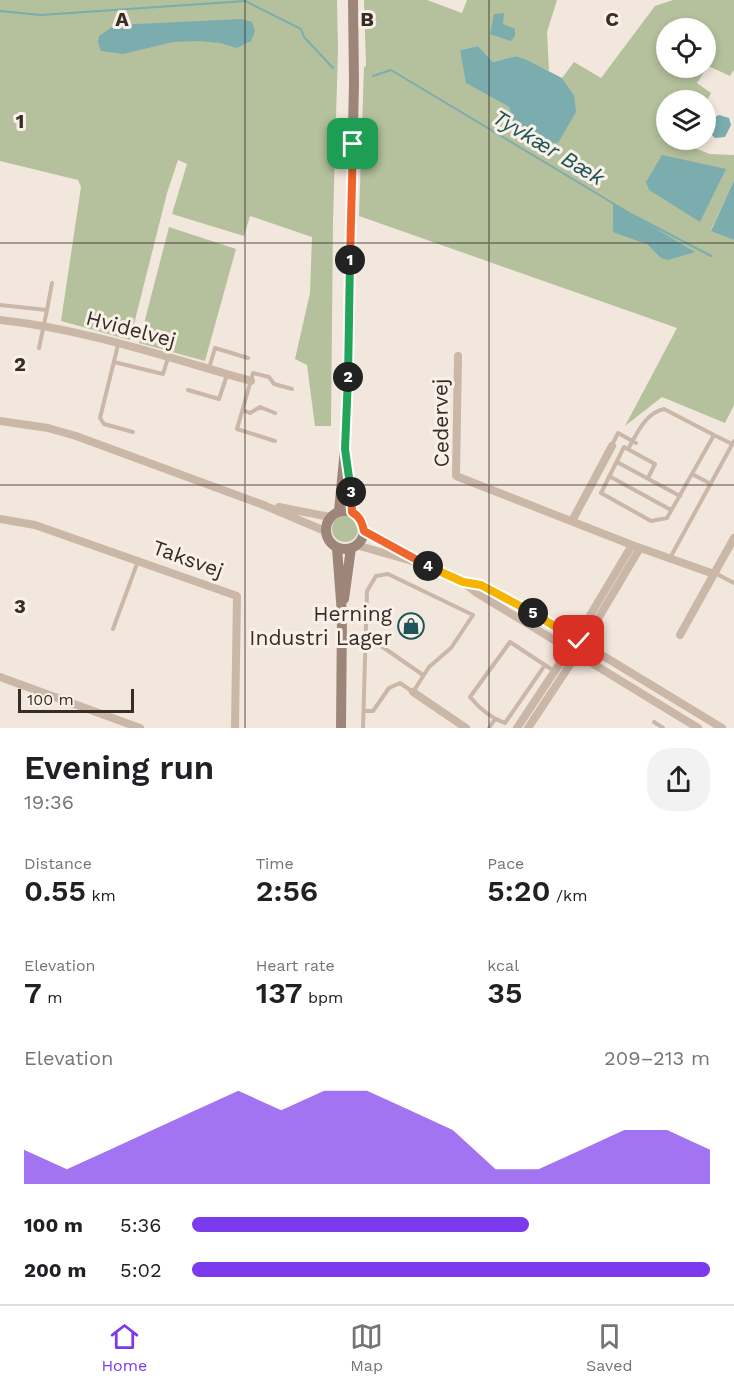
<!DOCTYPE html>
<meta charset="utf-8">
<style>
:root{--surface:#fff;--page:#f2f2f2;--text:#202124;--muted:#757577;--line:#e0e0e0;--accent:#7c3aed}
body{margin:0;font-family:"Work Sans",sans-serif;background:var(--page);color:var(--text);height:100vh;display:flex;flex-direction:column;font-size:22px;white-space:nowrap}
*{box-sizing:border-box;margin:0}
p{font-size:20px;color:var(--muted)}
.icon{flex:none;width:33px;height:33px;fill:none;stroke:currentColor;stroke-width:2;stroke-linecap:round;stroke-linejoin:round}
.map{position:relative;height:728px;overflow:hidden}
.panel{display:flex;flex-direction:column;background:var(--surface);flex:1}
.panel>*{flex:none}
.buttons{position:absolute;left:656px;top:18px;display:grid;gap:12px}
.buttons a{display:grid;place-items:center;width:60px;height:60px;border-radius:50%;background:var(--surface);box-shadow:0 3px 9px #0003;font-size:30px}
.scale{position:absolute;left:18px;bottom:15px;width:116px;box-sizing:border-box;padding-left:6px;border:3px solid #372d28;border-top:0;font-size:16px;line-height:21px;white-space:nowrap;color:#372d28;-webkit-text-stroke:4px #f9f1e8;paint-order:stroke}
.pin{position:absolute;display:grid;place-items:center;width:51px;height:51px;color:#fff;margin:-26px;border-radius:12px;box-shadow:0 3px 9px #0006}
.km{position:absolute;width:30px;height:30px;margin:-15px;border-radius:50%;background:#222;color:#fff;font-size:16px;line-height:30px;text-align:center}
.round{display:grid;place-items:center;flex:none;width:63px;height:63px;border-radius:24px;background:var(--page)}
.headline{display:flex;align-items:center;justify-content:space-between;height:102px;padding:0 24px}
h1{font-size:33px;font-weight:600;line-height:45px}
.figures{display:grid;grid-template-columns:repeat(3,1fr);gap:9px;height:102px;padding:6px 24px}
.figures div{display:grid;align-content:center}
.figures b{font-size:30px;font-weight:600}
.figures small{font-size:16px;font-weight:400}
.figures p{font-size:16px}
.chart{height:168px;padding:12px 24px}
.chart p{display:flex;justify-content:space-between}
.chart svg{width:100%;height:108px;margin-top:6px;fill:var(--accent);opacity:.7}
ul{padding:0 24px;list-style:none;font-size:20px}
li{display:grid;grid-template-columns:96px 72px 1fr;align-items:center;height:45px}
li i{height:15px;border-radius:8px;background:var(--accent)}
.dock{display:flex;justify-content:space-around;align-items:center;height:84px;border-top:2px solid var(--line);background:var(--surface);font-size:16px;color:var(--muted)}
.dock a{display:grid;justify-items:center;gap:3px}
.dock .on{color:var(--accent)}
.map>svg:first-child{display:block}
.green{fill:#b5c19c;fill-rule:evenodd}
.water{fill:#7badae}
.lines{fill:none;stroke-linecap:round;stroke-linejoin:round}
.stream{stroke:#7badae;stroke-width:2}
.service{stroke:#cab7a8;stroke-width:4}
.minor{stroke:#cab7a8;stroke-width:8}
.secondary{stroke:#9d8679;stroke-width:10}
.split-1-casing{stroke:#fff;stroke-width:12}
.split-2-casing{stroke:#fff;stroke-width:12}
.split-3-casing{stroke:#fff;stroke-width:12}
.split-4-casing{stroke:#fff;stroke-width:12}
.split-5-casing{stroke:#fff;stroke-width:12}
.split-6-casing{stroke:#fff;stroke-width:12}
.split-1{stroke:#f0652b;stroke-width:8}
.split-2{stroke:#22a559;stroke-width:8}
.split-3{stroke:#22a559;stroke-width:8}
.split-4{stroke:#f0652b;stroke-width:8}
.split-5{stroke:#f5b400;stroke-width:8}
.split-6{stroke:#f5b400;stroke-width:8}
.grid{fill:none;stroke:#372d28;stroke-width:1.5;stroke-opacity:0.55}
.labels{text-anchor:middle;stroke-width:6;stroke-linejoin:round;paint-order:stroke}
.street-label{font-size:21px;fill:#372d28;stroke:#f9f1e8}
.poi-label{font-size:21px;fill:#372d28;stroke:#f9f1e8;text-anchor:end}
.water-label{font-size:22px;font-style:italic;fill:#1e5558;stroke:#f9f1e8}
.grid-label{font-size:20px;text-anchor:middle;font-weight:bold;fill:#372d28;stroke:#f9f1e8;stroke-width:6;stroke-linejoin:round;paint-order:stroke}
</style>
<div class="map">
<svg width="734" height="728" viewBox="0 0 734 728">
<rect width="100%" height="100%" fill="#f2e7dc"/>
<!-- green -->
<path class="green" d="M 0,0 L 337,0 L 338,49 L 333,221 L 331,426 L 315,426 L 307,365 L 295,359 L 310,293 L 312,237 L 250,216 L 244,236 L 172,214 L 187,164 L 178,160 L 167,193 L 130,340 L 61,321 L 81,187 L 78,180 L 0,161 Z
M 364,0 L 427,0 L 462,13 L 467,0 L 557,0 L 547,32 L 549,71 L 516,56 L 493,62 L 478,46 L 460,50 L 467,83 L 509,107 L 514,124 L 541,142 L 574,95 L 562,78 L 574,62 L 601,78 L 655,6 L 673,0 L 734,0 L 734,70 L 730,76 L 708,66 L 697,83 L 711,93 L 705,104 L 705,100 L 666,100 L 666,140 L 678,140 L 676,141 L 710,154 L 734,155 L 734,180 L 711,230 L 734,240 L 734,405 L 725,423 L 662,397 L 625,426 L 677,328 L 359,216 L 364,67 L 366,66 ZM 666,28 L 705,28 L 705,68 L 666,68 Z
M 169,227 L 236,249 L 205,361 L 139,343 Z
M332 529a13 13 0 1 1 26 0a13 13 0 1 1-26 0Z"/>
<!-- water -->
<path class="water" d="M 504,13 L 503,24 L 515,29 L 515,36 L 511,41 L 490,34 L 494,14 Z
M 242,19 L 252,22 L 255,31 L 251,41 L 237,48 L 220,43 L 198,41 L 173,42 L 123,54 L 101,51 L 98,42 L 99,36 L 115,25 Z
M 478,46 L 493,62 L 516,56 L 527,60 L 562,78 L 574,95 L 576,112 L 558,143 L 541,142 L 514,124 L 509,107 L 466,83 L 460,50 Z
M 719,115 L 729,118 L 731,125 L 725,137 L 715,138 L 706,129 L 713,118 Z
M 662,155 L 726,169 L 700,222 L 649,190 L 646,182 Z
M 734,180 L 734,240 L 711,231 Z
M 613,203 L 695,252 L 668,260 L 661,258 L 647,244 L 615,233 L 613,231 Z"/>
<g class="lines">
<!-- stream -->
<path class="stream" d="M 0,11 L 41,15 L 245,1 L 301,29 L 304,37 L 333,68
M 373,76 L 391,70 L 631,214 L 711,256"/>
<!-- service -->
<path class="service" d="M 0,305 L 47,310 L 39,348
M 47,310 L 52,283
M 118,345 L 100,418 L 104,424 L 133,432
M 114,362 L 163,374 L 168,358
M 209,368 L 215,348 L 248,358
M 188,390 L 219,399 L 227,375
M 243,410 L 250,413 L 260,407 L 275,413
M 714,435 L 732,444
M 275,441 L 237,429 L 253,373 L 269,377 L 274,384 L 292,389
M 612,445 L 618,433 L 636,443
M 628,449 C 637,434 645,413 664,409 L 714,435 L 667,518 L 651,521 L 601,493 L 624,447 L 655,464 L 648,478
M 617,462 L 680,496
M 692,474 L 711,484
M 609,476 L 671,510
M 670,558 L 734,441
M 715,573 L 734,583
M 113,629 L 138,561
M 366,641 L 374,641 L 423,675
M 545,665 L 505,723 C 490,718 480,709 470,697 L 510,642 L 554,671
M 654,722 L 663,728
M 363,728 L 367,591 L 376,576 L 388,574 L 473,615 L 451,648 L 429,667 L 413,692 L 400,683 L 389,688 L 373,711 L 364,711
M 489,728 L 495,719"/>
<!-- minor -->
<path class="minor" d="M 0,320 C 85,329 169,358 251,381
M 458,356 L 456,476 L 632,545 L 714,574
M 0,421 L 48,428 L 76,436 L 261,504 L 325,531
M 279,507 L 330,517
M 0,519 L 35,525 L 237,596 L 235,728
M 572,521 L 612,446
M 364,531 L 425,565 L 463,582 L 481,585 L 521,606 L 722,728
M 356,545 L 412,561
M 464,583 L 477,593 L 698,728
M 680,635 L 734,538
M 0,677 L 140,728
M 413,692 L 466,728
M 517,728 L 576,639 L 632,545
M 528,728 L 577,654 L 640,548"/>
<!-- secondary -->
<path class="secondary" d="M 347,464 L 352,512
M326 530a19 19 0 1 1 38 0a19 19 0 1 1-38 0Z
M 339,511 L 345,449 L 349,322 L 354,82 L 353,0
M 337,548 L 342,614 L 341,728
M 344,599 L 351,548"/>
</g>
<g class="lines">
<!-- split-1 casing -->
<g class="split-1-casing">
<path id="split-1" d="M 350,260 L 353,144"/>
</g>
<!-- split-2 casing -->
<g class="split-2-casing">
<path id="split-2" d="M 348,377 L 350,260"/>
</g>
<!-- split-3 casing -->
<g class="split-3-casing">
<path id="split-3" d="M 348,377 L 345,449 L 351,492"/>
</g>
<!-- split-4 casing -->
<g class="split-4-casing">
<path id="split-4" d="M 351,492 L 352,512 C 360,517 362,522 364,531 L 428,566"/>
</g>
<!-- split-5 casing -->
<g class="split-5-casing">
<path id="split-5" d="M 428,566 L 463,582 L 481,585 L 533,613"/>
</g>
<!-- split-6 casing -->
<g class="split-6-casing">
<path id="split-6" d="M 533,613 L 579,641"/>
</g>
<!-- split-1 -->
<use href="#split-1" class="split-1"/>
<!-- split-2 -->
<use href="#split-2" class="split-2"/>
<!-- split-3 -->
<use href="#split-3" class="split-3"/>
<!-- split-4 -->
<use href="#split-4" class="split-4"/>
<!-- split-5 -->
<use href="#split-5" class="split-5"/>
<!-- split-6 -->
<use href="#split-6" class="split-6"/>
</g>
<!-- grid -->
<path class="grid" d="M 245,0 L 245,728M 489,0 L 489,728M 0,243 L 734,243M 0,485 L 734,485"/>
<!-- icons -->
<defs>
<g id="shop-ring" transform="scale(1.35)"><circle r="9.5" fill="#f9f1e8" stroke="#1e5558" stroke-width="1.5"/><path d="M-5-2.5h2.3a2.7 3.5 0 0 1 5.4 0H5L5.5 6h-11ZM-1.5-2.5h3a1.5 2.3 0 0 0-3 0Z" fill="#1e5558"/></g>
</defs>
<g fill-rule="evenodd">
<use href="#shop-ring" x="411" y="626"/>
</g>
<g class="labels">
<!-- street labels -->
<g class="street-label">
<text transform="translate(131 329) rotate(15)" y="7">Hvidelvej</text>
<text transform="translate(441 423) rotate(-91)" y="7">Cedervej</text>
<text transform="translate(188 559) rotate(20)" y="7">Taksvej</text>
</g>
<!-- poi labels -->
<g class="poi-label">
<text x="392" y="621">Herning<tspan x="392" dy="24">Industri Lager</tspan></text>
</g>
<!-- water labels -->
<g class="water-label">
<text transform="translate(549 147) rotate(31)" y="8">Tyvkær Bæk</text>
</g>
</g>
<g class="grid-label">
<text x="122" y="26">A</text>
<text x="367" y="26">B</text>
<text x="612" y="26">C</text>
<text x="20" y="128">1</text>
<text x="20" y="371">2</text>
<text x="20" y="613">3</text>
</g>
</svg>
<div class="buttons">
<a><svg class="icon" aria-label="locate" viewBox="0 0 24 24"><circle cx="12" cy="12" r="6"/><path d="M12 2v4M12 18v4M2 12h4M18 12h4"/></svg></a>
<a><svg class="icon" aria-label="layers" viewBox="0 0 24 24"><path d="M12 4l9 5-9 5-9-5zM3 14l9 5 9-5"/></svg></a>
</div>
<div class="scale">100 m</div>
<div class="pin" style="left:353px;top:144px;background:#1e9e55"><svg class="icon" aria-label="arrive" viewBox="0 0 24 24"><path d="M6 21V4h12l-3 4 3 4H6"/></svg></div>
<div class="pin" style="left:579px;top:641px;background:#d93025"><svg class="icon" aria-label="check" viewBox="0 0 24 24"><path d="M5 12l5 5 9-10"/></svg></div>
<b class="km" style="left:350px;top:260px">1</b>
<b class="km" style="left:348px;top:377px">2</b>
<b class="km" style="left:351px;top:492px">3</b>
<b class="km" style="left:428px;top:566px">4</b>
<b class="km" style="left:533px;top:613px">5</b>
</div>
<section class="panel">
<div class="headline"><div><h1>Evening run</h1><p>19:36</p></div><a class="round"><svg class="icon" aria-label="share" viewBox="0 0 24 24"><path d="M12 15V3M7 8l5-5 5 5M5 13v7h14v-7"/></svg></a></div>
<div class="figures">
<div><p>Distance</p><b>0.55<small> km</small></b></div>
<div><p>Time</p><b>2:56</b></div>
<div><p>Pace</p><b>5:20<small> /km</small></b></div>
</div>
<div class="figures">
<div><p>Elevation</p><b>7<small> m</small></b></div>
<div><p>Heart rate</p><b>137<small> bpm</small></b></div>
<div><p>kcal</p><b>35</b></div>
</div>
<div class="chart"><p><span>Elevation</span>209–213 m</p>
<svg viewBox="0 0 160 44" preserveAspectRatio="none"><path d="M0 44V30L10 38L20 30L30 22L40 14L50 6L60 14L70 6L80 6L90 14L100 22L110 38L120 38L130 30L140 22L150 22L160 30V44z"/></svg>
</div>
<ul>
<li><b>100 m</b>5:36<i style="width:65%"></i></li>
<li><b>200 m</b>5:02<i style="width:100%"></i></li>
</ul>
</section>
<nav class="dock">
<a class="on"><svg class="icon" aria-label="home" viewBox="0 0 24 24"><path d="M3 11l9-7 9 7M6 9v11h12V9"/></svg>Home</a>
<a><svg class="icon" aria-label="map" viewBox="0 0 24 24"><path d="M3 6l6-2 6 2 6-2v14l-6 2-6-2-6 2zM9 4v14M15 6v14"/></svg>Map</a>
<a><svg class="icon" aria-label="saved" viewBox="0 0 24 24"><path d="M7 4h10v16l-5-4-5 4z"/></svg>Saved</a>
</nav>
